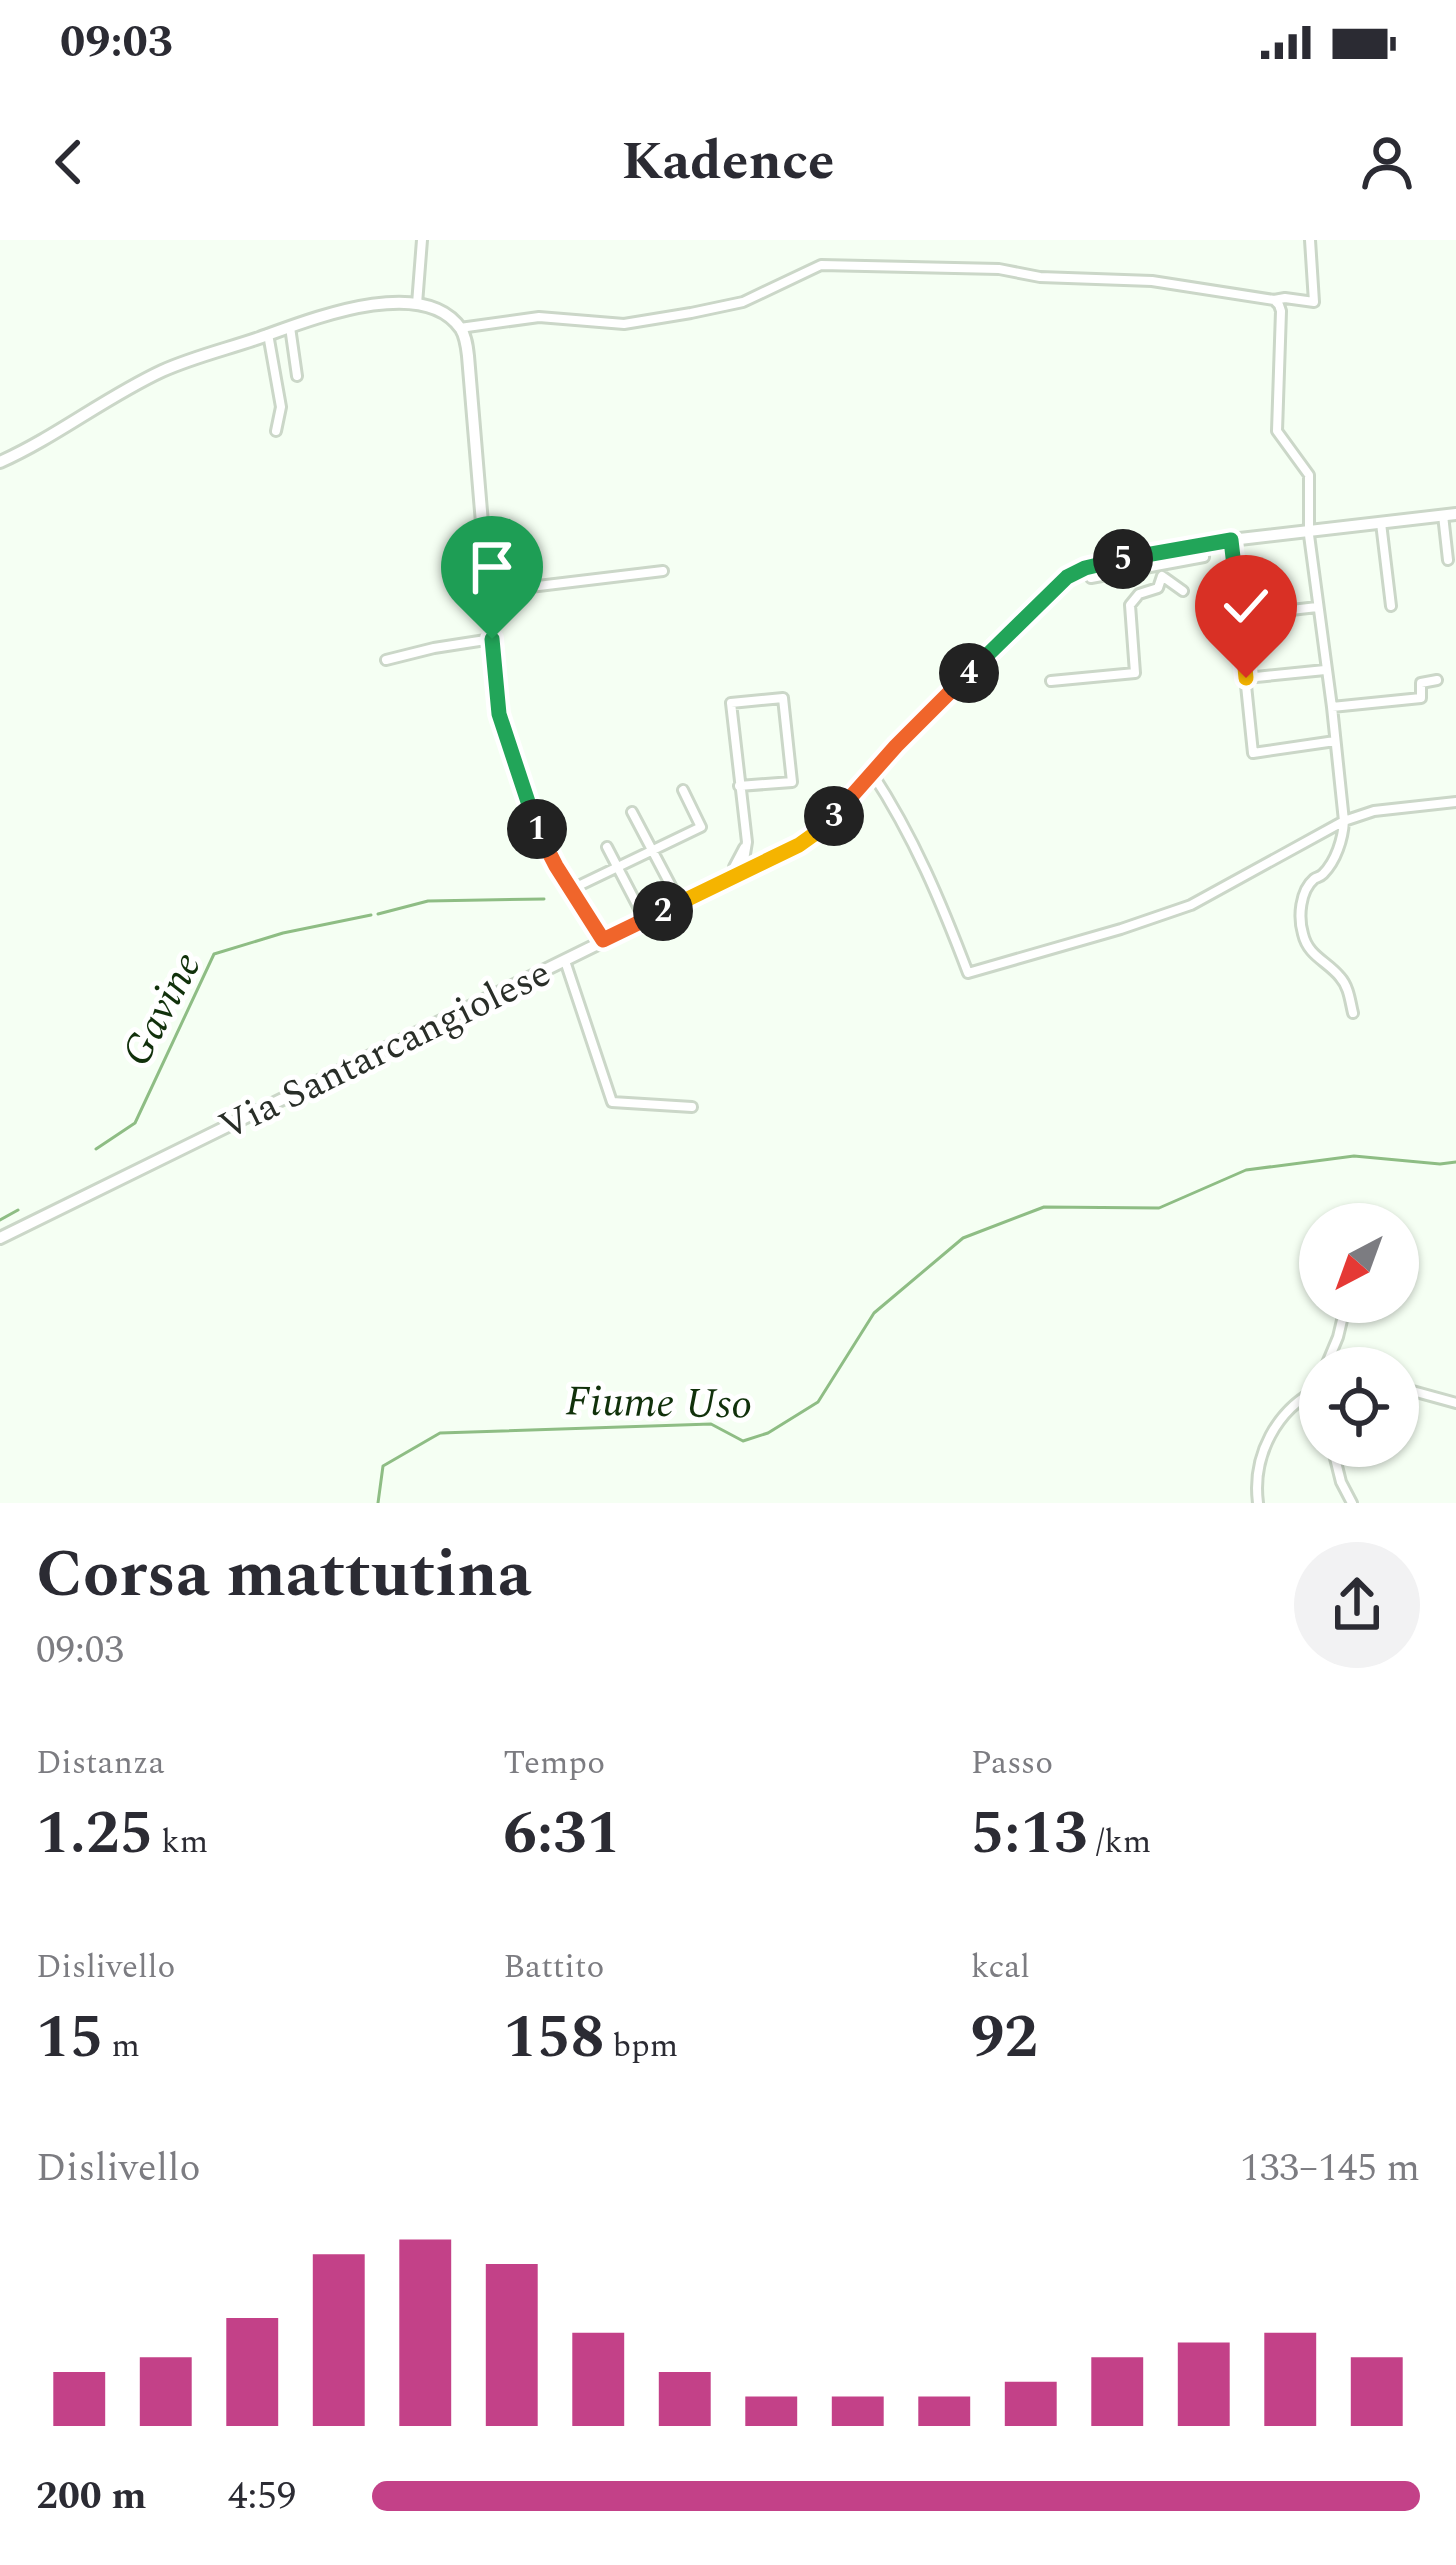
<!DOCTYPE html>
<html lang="it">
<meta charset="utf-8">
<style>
:root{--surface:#fff;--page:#f2f2f3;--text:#2b2b33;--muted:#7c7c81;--accent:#c34188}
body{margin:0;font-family:Spectral,serif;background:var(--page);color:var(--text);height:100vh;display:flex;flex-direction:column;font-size:45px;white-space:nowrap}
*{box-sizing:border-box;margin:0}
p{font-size:39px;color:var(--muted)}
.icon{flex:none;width:66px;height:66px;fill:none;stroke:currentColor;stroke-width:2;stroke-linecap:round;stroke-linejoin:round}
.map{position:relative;height:1263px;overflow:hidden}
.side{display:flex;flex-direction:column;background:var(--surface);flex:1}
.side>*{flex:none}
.needle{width:78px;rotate:221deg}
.tools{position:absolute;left:1299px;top:963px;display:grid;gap:24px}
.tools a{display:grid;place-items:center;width:120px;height:120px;border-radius:50%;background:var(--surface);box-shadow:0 3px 9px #0004;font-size:60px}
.pin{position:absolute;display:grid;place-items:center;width:102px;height:102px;color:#fff;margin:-123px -51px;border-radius:50% 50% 50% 0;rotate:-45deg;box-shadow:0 0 12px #0007}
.pin .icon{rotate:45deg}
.km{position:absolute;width:60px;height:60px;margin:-30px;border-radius:50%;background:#222;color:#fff;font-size:33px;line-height:60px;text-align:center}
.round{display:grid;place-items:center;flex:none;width:126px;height:126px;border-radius:63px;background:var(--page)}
.summary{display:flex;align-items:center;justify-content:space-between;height:204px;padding:0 36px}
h1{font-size:66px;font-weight:700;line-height:90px}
.figures{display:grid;grid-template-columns:repeat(3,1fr);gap:18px;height:204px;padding:12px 36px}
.figures div{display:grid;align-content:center}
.figures b{font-size:60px;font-weight:700}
.figures small{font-size:33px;font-weight:400}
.figures p{font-size:33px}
.chart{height:336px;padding:24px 36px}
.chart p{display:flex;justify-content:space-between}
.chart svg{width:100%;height:216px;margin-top:12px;stroke:var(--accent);stroke-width:6}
ul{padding:0 36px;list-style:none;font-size:39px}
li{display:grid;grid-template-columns:192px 144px 1fr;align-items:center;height:90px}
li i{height:30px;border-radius:15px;background:var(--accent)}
.status{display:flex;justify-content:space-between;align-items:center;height:84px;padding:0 60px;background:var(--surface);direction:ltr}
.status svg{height:33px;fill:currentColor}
header{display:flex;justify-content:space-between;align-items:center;height:156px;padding:0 36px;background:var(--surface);font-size:54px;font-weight:700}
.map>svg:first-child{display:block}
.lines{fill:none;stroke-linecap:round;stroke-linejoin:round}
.stream{stroke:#8ebd84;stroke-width:3}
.street-casing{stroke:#cbd7c8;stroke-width:14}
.secondary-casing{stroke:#cbd7c8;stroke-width:16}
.street{stroke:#fff;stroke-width:8}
.secondary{stroke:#fff;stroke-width:10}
.split-1-casing{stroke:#fff;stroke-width:24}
.split-2-casing{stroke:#fff;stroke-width:24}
.split-3-casing{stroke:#fff;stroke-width:24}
.split-4-casing{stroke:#fff;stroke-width:24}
.split-5-casing{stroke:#fff;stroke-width:24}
.split-6-casing{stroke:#fff;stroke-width:24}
.split-7-casing{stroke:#fff;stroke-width:24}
.split-1{stroke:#22a559;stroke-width:15}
.split-2{stroke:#f0652b;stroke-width:15}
.split-3{stroke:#f5b400;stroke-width:15}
.split-4{stroke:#f0652b;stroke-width:15}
.split-5{stroke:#22a559;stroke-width:15}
.split-6{stroke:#22a559;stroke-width:15}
.split-7{stroke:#f5b400;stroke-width:15}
.labels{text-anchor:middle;stroke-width:10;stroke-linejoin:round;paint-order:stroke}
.street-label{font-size:39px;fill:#292e28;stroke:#fff}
.water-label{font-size:42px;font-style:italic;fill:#11310b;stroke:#fff}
</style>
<div class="status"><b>09:03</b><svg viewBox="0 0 49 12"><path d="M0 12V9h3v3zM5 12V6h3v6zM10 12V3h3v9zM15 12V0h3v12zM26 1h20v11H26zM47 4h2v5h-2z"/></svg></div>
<header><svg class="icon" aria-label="back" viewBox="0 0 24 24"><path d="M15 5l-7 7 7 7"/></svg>Kadence<svg class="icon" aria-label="person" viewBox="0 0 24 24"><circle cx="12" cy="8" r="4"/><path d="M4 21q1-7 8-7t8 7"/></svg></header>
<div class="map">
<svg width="1456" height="1263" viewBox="0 0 1456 1263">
<rect width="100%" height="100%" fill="#f5fff3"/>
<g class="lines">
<!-- stream -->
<path class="stream" d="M 378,674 L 428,661 L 544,659
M 96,909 L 135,883 L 214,714 L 283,693 L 371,675
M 0,980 L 18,970
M 378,1263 L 383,1226 L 440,1193 L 711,1184 L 743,1201 L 768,1193 L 818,1162 L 874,1073 L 963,998 L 1044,967 L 1159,968 L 1246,930 L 1354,916 L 1440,924 L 1456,922"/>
<!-- street casing -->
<g class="street-casing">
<path id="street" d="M 1274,60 L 1285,58 L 1314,62 L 1310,0
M 417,64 L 422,0
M 290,87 L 297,136
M 460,88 L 539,77 L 624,84 L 691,73 L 743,62 L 821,25 L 999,29 L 1040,37 L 1152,41 L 1274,60 L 1279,65 L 1281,71 L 1277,191 L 1309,235 L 1309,295 L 1332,467 L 1344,581 C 1343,599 1336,621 1323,634 C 1320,637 1317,637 1314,639 C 1300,651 1298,677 1303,694 C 1308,716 1327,721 1340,737 C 1349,747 1350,761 1353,773
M 268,94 L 281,167 L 276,191
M 1443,275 L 1448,320
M 1381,283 L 1391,366
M 1231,300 L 1253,513 L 1335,501
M 1162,336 L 1183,351
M 1091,338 L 1204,317
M 488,352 L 663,331
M 1240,376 L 1317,367
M 386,420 L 434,408 L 492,399
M 1246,438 L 1325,430
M 1051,441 L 1135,433 L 1130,365 L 1139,354 L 1158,348 L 1162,336
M 1332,467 L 1421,458 L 1421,443 L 1437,440
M 872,533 C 914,597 941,662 968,733 L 1121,689 L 1191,665 L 1344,581 L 1374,571 L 1456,562
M 739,546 L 792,542 L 783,458 L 731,463 L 747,602 L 742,632
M 632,572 L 680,663
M 607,607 L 645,680
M 735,636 L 734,627 L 744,608
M 572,649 L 701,587 L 683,550
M 565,721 L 612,862 L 692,867
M 1325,1128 L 1338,1097 L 1343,1076
M 1398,1147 L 1456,1163
M 1332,1206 L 1341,1242 L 1352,1263
M 1258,1263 C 1252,1216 1276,1169 1320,1148"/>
</g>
<!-- secondary casing -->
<g class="secondary-casing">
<path id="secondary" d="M 0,222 C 56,197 106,157 162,131 C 193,117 227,109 259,98 C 307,81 423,33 461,89 C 466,97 467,107 468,116 L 498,474 L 538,592 L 603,700
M 0,998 L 799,605 L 821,590 L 896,506 L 1051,351 L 1076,332 L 1127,318 L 1231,300 L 1456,274"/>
</g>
<!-- street -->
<use href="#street" class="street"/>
<!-- secondary -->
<use href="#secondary" class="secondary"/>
</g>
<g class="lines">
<!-- split-1 casing -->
<g class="split-1-casing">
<path id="split-1" d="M 492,399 L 499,474 L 537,589"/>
</g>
<!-- split-2 casing -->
<g class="split-2-casing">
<path id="split-2" d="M 537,589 L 556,626 L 603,700 L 663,671"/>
</g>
<!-- split-3 casing -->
<g class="split-3-casing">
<path id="split-3" d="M 663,671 L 799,605 L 820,590 L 834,576"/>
</g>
<!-- split-4 casing -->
<g class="split-4-casing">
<path id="split-4" d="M 834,576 L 896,506 L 969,433"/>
</g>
<!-- split-5 casing -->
<g class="split-5-casing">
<path id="split-5" d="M 969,433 L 1067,337 L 1085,328 L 1123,319"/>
</g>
<!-- split-6 casing -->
<g class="split-6-casing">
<path id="split-6" d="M 1123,319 L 1231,300 L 1241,387"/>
</g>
<!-- split-7 casing -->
<g class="split-7-casing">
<path id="split-7" d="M 1241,387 L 1246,438"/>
</g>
<!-- split-1 -->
<use href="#split-1" class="split-1"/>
<!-- split-2 -->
<use href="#split-2" class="split-2"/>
<!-- split-3 -->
<use href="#split-3" class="split-3"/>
<!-- split-4 -->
<use href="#split-4" class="split-4"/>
<!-- split-5 -->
<use href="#split-5" class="split-5"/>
<!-- split-6 -->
<use href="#split-6" class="split-6"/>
<!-- split-7 -->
<use href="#split-7" class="split-7"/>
</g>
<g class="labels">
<!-- street labels -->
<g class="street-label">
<text transform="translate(384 808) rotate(-26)" y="14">Via Santarcangiolese</text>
</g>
<!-- water labels -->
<g class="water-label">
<text transform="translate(160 768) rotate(-62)" y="15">Gavine</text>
<text transform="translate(659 1161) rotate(1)" y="15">Fiume Uso</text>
</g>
</g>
</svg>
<div class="tools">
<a><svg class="needle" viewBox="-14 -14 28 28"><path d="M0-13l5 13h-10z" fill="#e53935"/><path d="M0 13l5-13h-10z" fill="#7c7c81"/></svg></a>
<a><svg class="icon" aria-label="locate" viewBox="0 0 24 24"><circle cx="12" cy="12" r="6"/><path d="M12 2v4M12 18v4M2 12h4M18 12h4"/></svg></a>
</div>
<div class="pin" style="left:492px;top:399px;background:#1e9e55"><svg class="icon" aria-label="arrive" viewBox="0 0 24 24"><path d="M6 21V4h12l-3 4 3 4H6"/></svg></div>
<div class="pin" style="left:1246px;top:438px;background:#d93025"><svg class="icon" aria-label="check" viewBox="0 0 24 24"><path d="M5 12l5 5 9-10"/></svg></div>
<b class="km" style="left:537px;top:589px">1</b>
<b class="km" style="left:663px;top:671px">2</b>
<b class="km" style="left:834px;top:576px">3</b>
<b class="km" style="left:969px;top:433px">4</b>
<b class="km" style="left:1123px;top:319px">5</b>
</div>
<section class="side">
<div class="summary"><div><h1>Corsa mattutina</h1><p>09:03</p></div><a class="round"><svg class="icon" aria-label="share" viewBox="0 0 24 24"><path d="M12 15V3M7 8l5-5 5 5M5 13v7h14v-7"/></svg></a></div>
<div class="figures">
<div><p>Distanza</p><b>1.25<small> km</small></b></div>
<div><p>Tempo</p><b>6:31</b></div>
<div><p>Passo</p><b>5:13<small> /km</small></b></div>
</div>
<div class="figures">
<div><p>Dislivello</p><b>15<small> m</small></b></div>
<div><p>Battito</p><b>158<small> bpm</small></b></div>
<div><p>kcal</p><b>92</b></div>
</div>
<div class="chart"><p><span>Dislivello</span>133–145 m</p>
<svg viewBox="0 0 160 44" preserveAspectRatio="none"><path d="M5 44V33M15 44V30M25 44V22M35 44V9M45 44V6M55 44V11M65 44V25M75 44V33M85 44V38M95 44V38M105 44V38M115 44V35M125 44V30M135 44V27M145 44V25M155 44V30"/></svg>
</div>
<ul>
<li><b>200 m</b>4:59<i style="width:100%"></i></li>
</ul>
</section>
